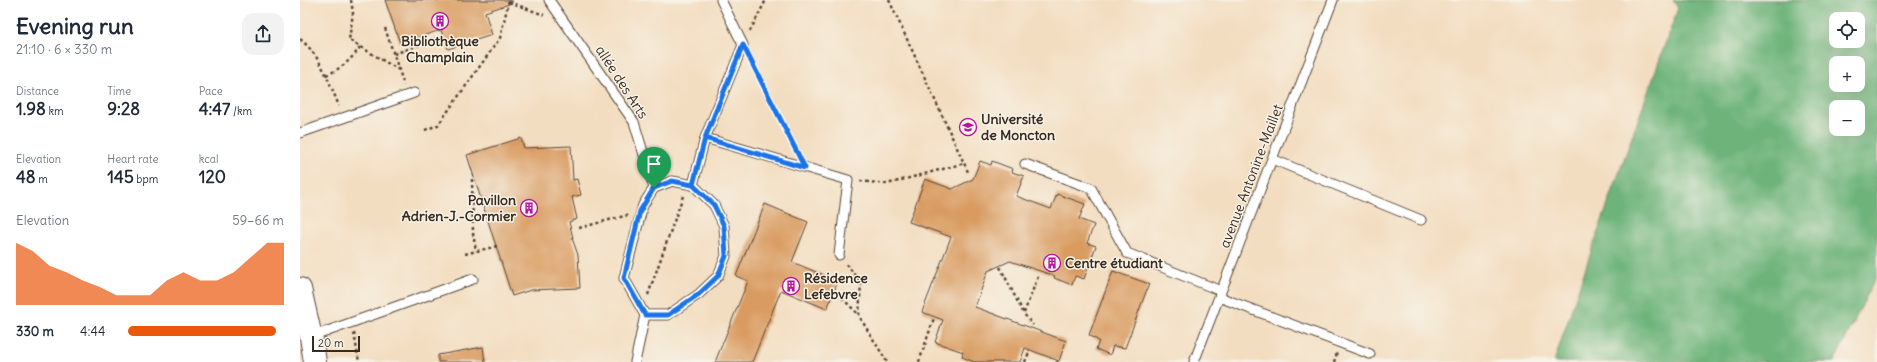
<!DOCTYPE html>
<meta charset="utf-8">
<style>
:root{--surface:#fff;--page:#f2f2f3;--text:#1f2937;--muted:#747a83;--accent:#ea580c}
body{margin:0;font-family:Delius,sans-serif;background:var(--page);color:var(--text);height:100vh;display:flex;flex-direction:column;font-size:15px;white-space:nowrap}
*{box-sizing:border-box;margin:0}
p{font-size:13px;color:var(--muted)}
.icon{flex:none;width:22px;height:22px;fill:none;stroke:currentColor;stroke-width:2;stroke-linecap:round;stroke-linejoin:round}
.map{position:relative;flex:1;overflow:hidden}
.side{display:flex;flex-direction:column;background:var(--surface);width:300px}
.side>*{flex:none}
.controls{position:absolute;left:1529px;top:12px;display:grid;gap:8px}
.controls a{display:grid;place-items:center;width:36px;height:36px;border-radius:8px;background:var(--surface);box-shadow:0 4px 16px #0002;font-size:20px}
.scale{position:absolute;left:12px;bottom:10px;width:48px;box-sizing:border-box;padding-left:4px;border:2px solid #3b2a1e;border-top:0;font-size:11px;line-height:14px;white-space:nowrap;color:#3b2a1e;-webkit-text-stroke:3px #f7f3e8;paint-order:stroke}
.pin{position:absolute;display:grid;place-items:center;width:34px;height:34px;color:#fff;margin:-41px -17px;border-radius:50% 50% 50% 0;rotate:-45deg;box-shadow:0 0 4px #0007}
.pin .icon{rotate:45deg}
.round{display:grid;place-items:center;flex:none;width:42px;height:42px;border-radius:12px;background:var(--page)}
.head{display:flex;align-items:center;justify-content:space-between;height:68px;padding:0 16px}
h1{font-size:22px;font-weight:700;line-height:30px}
.figures{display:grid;grid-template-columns:repeat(3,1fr);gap:6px;height:68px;padding:4px 16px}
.figures div{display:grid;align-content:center}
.figures b{font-size:17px;font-weight:700}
.figures small{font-size:11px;font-weight:400}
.figures p{font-size:11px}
.chart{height:112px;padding:8px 16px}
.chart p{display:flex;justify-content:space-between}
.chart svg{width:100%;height:72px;margin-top:4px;fill:var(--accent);opacity:.7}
ul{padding:0 16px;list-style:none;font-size:13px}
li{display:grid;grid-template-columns:64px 48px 1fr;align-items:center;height:30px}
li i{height:10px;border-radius:5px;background:var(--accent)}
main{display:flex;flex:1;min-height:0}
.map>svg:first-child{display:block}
.forest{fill:#6eb47a;stroke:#546f4c;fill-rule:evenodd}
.building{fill:#d99b60}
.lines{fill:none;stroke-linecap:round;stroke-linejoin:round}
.service-casing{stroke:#574536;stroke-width:11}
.tertiary-casing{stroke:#574536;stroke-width:24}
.path{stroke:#574536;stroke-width:2.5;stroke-dasharray:3 3;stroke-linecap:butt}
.service{stroke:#fff;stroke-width:9}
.tertiary{stroke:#fff;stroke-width:22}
.route-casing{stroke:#fff;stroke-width:8}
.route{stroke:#1a73e8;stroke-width:5}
.labels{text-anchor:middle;stroke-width:3;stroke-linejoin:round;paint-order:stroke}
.poi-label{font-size:14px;font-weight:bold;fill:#3b2a1e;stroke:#f7f3e8;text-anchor:start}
.street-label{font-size:14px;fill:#3b2a1e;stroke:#f7f3e8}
</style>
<main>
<section class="side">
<div class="head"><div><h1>Evening run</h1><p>21:10 · 6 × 330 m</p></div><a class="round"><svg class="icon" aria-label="share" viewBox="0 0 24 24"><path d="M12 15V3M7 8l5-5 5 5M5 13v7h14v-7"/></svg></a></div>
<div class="figures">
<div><p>Distance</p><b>1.98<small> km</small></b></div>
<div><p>Time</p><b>9:28</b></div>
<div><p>Pace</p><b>4:47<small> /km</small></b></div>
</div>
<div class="figures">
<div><p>Elevation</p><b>48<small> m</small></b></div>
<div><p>Heart rate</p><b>145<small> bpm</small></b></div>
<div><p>kcal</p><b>120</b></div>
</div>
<div class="chart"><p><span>Elevation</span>59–66 m</p>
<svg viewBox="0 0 160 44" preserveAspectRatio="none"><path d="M0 44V6L10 11L20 20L30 24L40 29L50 33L60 38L70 38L80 38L90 29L100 24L110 29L120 29L130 24L140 15L150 6L160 6V44z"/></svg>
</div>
<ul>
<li><b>330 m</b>4:44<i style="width:95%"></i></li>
</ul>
</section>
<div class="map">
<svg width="1577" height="362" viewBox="0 0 1577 362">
<rect width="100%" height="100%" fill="#f7f3e8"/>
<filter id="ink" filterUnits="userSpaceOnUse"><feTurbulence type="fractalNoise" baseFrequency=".025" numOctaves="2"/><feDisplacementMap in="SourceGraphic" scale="8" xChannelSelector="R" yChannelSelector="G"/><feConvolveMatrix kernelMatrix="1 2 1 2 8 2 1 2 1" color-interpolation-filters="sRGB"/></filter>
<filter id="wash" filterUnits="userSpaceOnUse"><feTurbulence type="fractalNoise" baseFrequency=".012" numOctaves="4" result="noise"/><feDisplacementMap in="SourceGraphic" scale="16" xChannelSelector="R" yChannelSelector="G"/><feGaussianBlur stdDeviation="0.9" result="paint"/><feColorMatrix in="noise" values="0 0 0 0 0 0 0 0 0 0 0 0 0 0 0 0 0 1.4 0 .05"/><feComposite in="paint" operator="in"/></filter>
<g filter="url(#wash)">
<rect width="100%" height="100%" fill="#f3ddc0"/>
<!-- forest -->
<path class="forest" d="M 1373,0 L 1577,0 L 1577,275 L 1534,362 L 1254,362 L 1293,246 L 1378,8 ZM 1536,19 L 1558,19 L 1558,41 L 1536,41 ZM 1536,63 L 1558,63 L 1558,85 L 1536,85 ZM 1536,107 L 1558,107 L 1558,129 L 1536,129 Z"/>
<g id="blocks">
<!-- building -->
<path class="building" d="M 85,0 L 212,0 L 212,3 L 185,12 L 192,35 L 148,49 L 141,30 L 100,43 Z
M 221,138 L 224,148 L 271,146 L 273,180 L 277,179 L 281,195 L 272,197 L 277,219 L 269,222 L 273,238 L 272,238 L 278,255 L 280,288 L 231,290 L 212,296 L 167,155 Z
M 680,161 L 691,165 L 692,161 L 713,169 L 712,172 L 724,176 L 716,196 L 751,209 L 757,194 L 785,204 L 779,219 L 794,225 L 787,243 L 796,246 L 784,279 L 775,276 L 772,285 L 754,278 L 755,276 L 710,261 L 688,271 L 675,307 L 766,341 L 759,361 L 725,348 L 720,362 L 674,362 L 662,357 L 663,352 L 635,342 L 643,320 L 622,312 L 651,237 L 609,222 L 625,179 L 652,189 L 673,179 Z
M 465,204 L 508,222 L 492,262 L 538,281 L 527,309 L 481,290 L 452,362 L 415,362 L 448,281 L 436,276 Z
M 813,271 L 849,284 L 825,348 L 813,346 L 810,355 L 796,349 L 799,341 L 789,335 Z
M 183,347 L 185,362 L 138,362 L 138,355 Z"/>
</g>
</g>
<g filter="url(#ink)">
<use href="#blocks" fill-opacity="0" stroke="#574536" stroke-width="1"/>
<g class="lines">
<!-- service casing -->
<g class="service-casing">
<path id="service" d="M 249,0 L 334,122 L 354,188
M 0,133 L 114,93
M 405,138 L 443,45 L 421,0
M 972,159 L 1121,220
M 725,164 L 791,188 L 827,253 L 921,291
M 372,181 L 393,185 L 414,205 L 424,226 L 426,256 L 418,276 L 399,294 L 368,315 L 345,315 L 324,278 L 343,205 L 354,188 Z
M 393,185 L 405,138 L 548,180 L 539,255
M 919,297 L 1070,354
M 11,337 L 173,279
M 335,362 L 345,315
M 894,362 L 1033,0"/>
</g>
<!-- tertiary casing -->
<g class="tertiary-casing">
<path id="tertiary" d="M 0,289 L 11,337 L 15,362"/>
</g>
<!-- path -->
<path class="path" d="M 51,0 L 53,13 L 49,40 L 99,70
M 589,0 L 669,174
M 209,2 L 244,15
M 85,28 L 104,85
M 450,31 L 466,0
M 0,39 C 21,56 29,82 39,106
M 94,54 L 141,37
M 450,59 L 497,153
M 26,75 C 41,69 51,60 60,47
M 125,130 L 138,125 L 200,38 L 209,0
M 172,179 L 173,233 L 176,251
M 560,181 L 587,184 L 665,163
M 279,228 L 328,215
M 165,254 L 197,246
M 546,264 L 561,282 L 559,316 L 587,362
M 700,267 L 724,314 L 733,325
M 348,295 L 383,196
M 537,295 L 542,298 L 559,315
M 724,313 L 739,274
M 54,333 L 59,362
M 757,361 L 757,362
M 619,362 L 634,318
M 725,362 L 730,350
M 1034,362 L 1037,353"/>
<!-- service -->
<use href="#service" class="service"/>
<!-- tertiary -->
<use href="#tertiary" class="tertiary"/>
</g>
</g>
<g class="lines" filter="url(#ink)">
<!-- route casing -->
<g class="route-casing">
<path id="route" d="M 354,188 L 340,211 L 324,278 L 345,315 L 368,315 L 399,294 L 418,276 L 426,256 L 424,226 L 414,205 L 393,185 L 405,138 L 505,168 L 443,45 L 405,138 L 393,185 L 372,181 L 354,188"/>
</g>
<!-- route -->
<use href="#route" class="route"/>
</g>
<!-- icons -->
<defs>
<g id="building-ring" transform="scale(0.9)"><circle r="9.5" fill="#f7f3e8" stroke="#b5179e" stroke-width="1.5"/><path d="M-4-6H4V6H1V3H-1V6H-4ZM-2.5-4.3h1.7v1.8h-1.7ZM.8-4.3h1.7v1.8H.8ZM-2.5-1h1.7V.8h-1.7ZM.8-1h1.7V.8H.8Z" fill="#b5179e"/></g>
<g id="university-ring" transform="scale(0.9)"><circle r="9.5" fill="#f7f3e8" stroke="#b5179e" stroke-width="1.5"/><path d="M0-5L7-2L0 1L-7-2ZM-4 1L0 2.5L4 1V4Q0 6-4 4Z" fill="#b5179e"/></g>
</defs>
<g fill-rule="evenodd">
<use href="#building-ring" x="140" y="21"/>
<use href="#university-ring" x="668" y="127"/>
<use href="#building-ring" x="229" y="208"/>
<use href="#building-ring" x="752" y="263"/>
<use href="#building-ring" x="491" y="286"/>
</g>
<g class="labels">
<!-- poi labels -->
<g class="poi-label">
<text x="140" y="46" text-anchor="middle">Bibliothèque<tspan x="140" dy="16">Champlain</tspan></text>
<text x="681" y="124">Université<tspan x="681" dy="16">de Moncton</tspan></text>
<text x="216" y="205" text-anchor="end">Pavillon<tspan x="216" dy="16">Adrien-J.-Cormier</tspan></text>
<text x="765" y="268">Centre étudiant</text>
<text x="504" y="283">Résidence<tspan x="504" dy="16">Lefebvre</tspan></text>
</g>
<!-- street labels -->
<g class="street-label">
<text transform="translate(322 82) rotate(57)" y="5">allée des Arts</text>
<text transform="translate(951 176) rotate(-69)" y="5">avenue Antonine-Maillet</text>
</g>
</g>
</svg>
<div class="controls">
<a><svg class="icon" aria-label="locate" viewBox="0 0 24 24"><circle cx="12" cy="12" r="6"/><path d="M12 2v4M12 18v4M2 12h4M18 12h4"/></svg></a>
<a>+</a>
<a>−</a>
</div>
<div class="scale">20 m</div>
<div class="pin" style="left:354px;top:188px;background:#1e9e55"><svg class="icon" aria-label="arrive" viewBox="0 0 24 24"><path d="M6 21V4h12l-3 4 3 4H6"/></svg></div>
</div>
</main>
